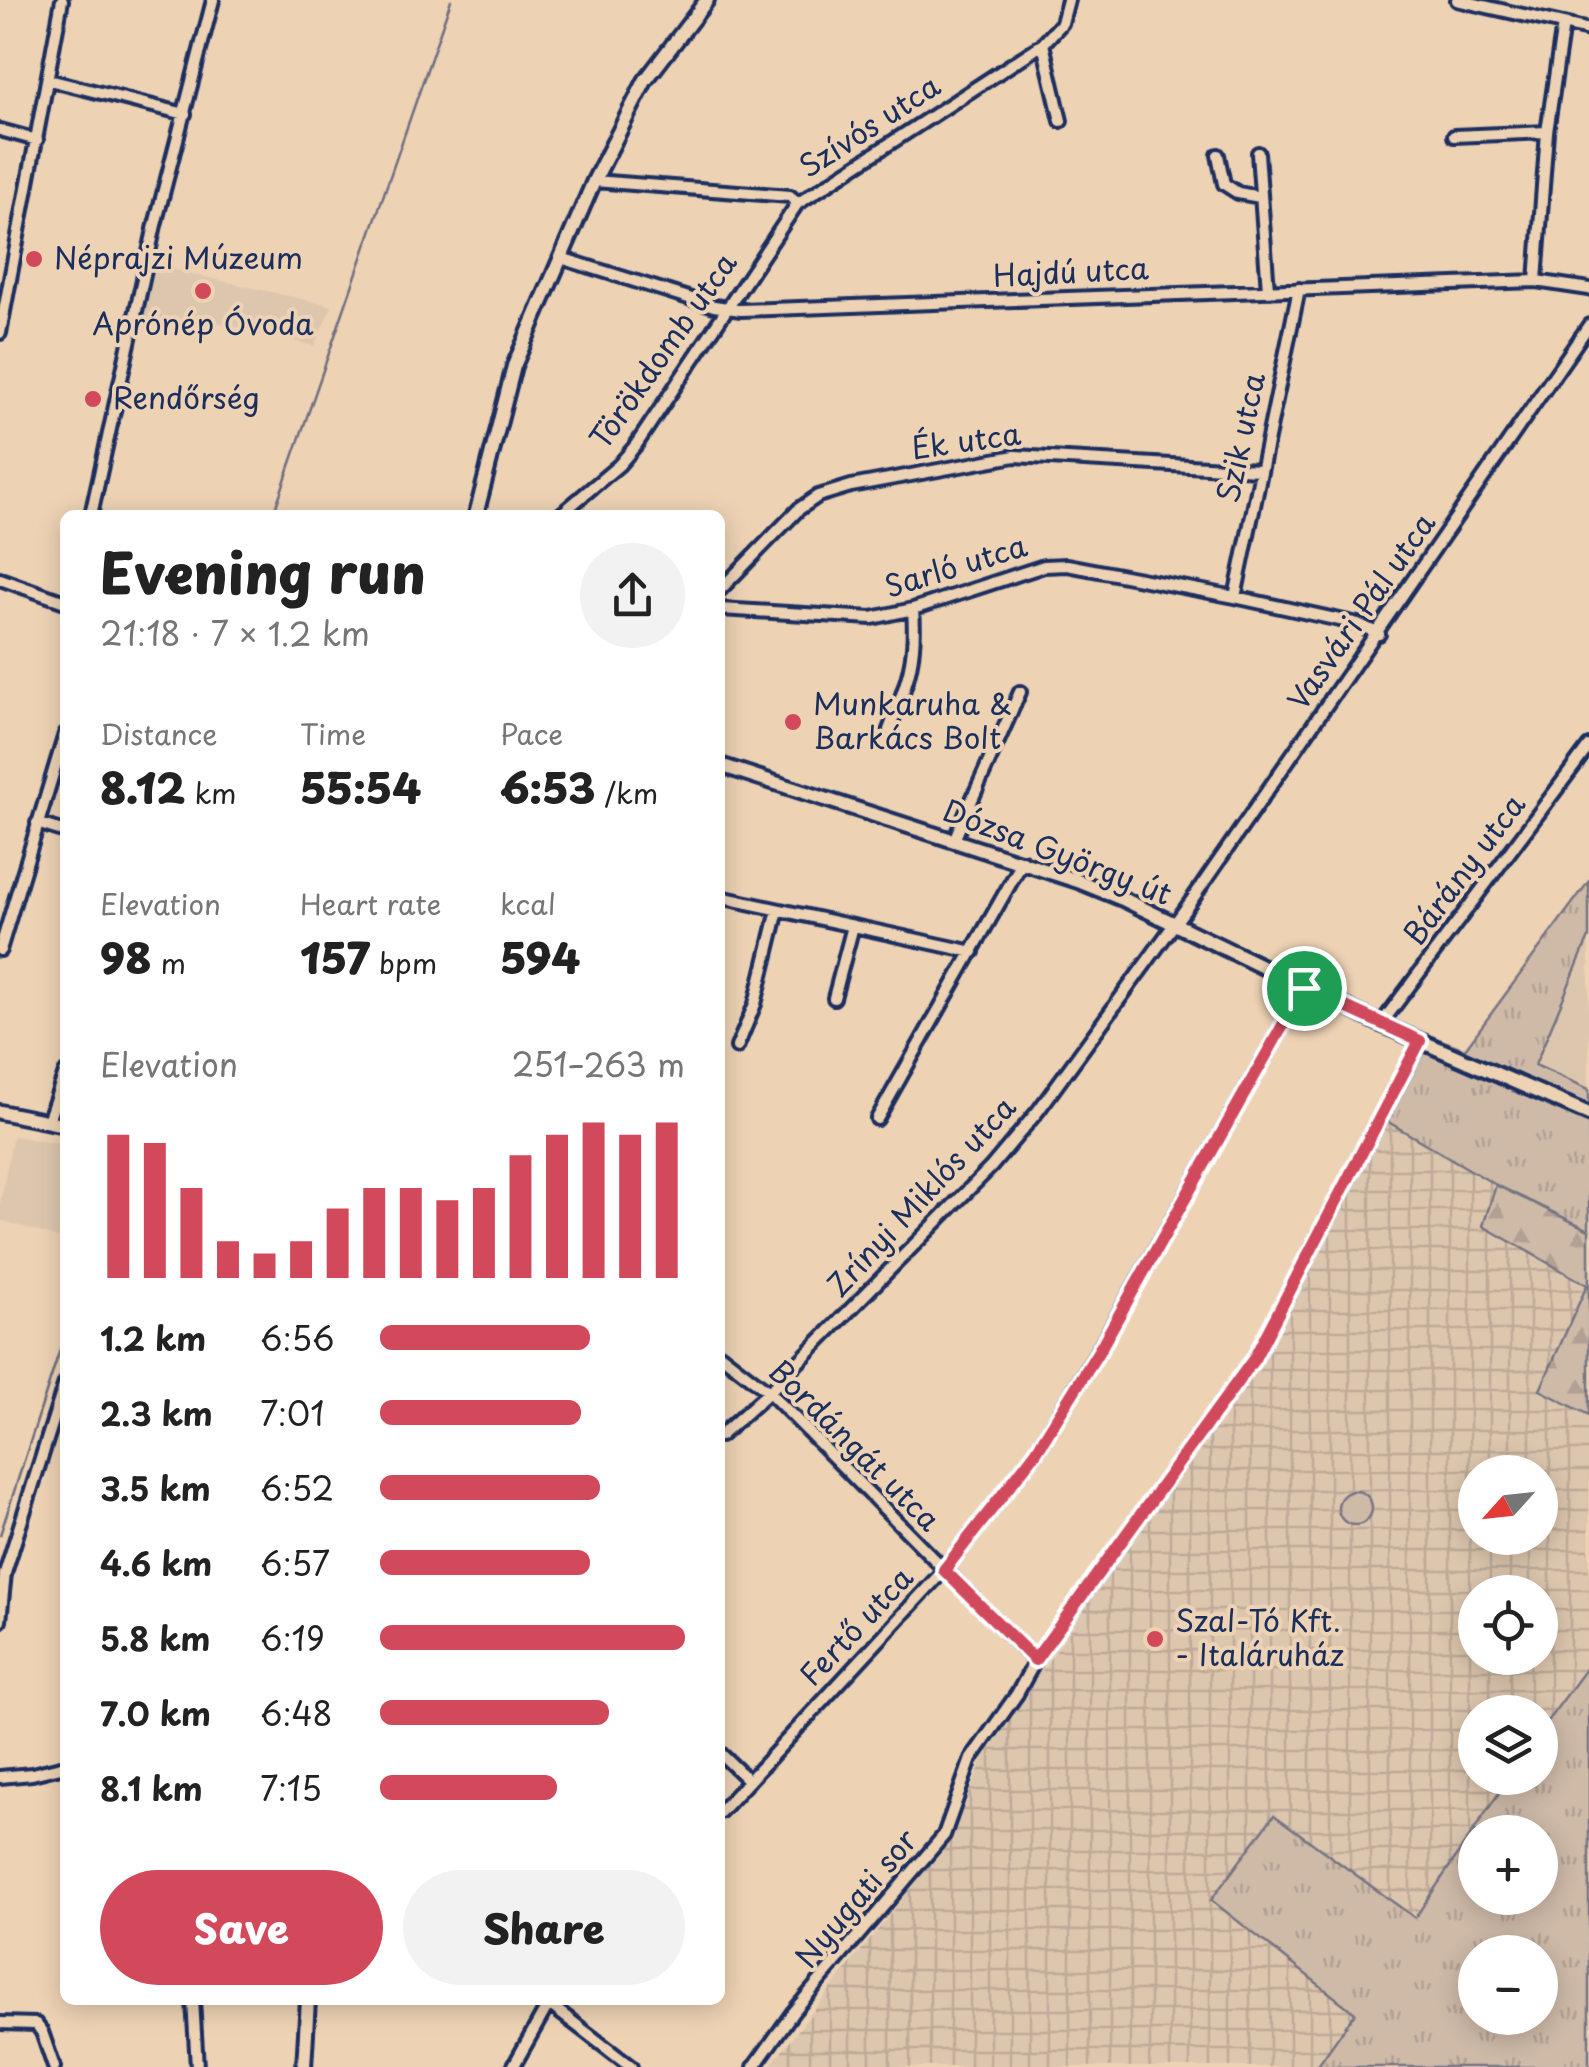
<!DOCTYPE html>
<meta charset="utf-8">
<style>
:root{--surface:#fff;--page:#f2f2f2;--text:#222;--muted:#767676;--accent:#d1495b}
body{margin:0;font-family:"Playpen Sans",sans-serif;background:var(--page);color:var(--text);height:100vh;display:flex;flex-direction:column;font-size:38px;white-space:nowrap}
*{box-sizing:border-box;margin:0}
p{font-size:32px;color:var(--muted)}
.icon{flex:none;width:55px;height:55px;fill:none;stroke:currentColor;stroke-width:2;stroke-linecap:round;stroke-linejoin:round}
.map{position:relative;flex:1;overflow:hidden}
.sheet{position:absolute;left:60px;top:510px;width:665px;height:1495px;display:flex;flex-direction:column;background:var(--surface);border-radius:15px;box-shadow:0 5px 25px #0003}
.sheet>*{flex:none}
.needle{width:65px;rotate:243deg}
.controls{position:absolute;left:1458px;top:1455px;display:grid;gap:20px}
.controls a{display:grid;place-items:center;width:100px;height:100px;border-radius:50%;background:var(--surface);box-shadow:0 5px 25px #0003;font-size:50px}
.pin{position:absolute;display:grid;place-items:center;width:85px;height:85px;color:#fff;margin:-42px;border:5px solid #fff;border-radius:50%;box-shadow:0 2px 10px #0007}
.round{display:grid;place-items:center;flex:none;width:105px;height:105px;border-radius:52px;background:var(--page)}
.head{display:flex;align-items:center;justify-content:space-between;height:170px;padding:0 40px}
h1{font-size:55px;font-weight:800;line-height:75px}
.figures{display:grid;grid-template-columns:repeat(3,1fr);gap:15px;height:170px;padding:10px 40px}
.figures div{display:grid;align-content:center}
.figures b{font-size:42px;font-weight:800}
.figures small{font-size:28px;font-weight:400}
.figures p{font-size:28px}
.chart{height:280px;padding:20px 40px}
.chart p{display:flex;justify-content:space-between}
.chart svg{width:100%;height:180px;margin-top:10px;stroke:var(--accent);stroke-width:6}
.action{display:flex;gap:20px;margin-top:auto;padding:20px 40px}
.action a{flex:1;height:115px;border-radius:60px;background:var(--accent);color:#fff;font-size:40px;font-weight:800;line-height:115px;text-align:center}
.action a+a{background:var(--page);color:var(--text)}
ul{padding:0 40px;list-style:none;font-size:32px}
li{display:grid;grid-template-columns:160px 120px 1fr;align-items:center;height:75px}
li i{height:25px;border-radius:12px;background:var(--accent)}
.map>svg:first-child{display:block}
.built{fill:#ddc6ae}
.industrial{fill:url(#industrial-grid);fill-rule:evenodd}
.grass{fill:url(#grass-tufts);stroke:#757483;stroke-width:2.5;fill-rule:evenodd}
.forest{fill:url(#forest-firs);stroke:#757483;stroke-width:2.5}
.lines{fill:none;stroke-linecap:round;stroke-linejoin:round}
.stream{stroke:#6e6f80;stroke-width:2.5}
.minor-casing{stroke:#1b2f5e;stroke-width:18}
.major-casing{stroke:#1b2f5e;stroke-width:20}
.minor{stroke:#edd2b4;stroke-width:10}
.major{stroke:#edd2b4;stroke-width:12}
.route-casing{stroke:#fff;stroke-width:20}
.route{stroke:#d1495b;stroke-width:12}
.poi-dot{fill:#d1495b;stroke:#edd2b4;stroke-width:4}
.labels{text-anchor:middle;stroke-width:8;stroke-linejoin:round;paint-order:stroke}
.street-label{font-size:30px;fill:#1b2f5e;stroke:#edd2b4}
.poi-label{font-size:30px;fill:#1b2f5e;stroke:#edd2b4;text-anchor:start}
</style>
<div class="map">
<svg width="1589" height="2067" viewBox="0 0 1589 2067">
<defs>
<pattern id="industrial-grid" width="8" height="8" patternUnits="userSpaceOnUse" patternTransform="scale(2.5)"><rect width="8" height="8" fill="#ddc6ae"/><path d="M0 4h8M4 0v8" fill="none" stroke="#bdaa98"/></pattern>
<pattern id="grass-tufts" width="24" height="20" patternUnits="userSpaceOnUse" patternTransform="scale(2.5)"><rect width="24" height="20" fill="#cfbaa8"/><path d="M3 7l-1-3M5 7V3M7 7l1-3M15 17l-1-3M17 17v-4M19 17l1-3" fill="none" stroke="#b1a093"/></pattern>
<pattern id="forest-firs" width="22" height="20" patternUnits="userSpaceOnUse" patternTransform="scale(2.5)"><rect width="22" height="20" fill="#cfbaa8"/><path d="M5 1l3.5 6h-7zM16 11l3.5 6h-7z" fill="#b1a093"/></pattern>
</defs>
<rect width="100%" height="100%" fill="#edd2b4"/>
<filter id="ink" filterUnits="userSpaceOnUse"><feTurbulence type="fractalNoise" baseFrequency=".01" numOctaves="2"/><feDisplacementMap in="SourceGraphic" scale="20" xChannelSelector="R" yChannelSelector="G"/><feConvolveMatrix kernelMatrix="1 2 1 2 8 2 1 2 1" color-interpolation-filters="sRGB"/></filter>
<g filter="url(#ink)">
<!-- built -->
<path class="built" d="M 151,264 L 191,274 L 332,306 L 314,346 L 207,320 L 203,334 L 161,324 L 136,317 Z
M 1589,937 L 1589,1089 L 1534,1065 Z
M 13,1136 L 65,1145 L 65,1240 L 0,1220 L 0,1203 Z"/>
<!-- industrial -->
<path class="industrial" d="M 1385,1120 L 1496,1185 L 1483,1226 L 1588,1285 L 1540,1390 L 1589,1415 L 1589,1665 L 1540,1731 L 1540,1712 L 1475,1712 L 1475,1778 L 1509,1778 L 1415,1918 L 1274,1815 L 1212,1900 L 1356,2013 L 1317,2067 L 769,2067 L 952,1836 L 992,1737 L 1018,1698 L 1043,1669 L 1267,1345 ZM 1475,1472 L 1540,1472 L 1540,1538 L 1475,1538 ZM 1475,1592 L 1540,1592 L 1540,1658 L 1475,1658 Z"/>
<!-- grass -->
<path class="grass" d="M 1589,881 L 1589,937 L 1535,1065 L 1589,1089 L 1589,1230 L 1496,1185 L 1385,1120 L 1430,1036 L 1465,1049 Z
M1338 1508a17 17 0 1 1 34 0a17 17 0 1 1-34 0Z
M 1589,1665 L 1589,2067 L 1317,2067 L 1355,2013 L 1211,1900 L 1274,1815 L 1415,1918 L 1509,1778 L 1540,1778 L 1540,1731 ZM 1475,1832 L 1540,1832 L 1540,1898 L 1475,1898 ZM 1475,1952 L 1540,1952 L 1540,2018 L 1475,2018 Z"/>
<!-- forest -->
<path class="forest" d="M 1496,1185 L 1589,1230 L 1589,1415 L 1540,1390 L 1587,1285 L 1483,1226 Z"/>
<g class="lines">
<!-- stream -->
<path class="stream" d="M 273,515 L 451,0
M 0,1535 L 65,1334"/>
<!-- minor casing -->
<g class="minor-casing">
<path id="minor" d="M 1457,0 L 1589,30
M 1043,44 L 1061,121
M 49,80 L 185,114
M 0,130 L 37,140
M 1454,136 L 1547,132
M 1258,153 L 1268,290
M 1218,155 L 1224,184 L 1238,193 L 1260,197
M 594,181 L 790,196 L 797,204
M 561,258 L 714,306 L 741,310 L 1536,281 L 1589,289
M 1536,281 L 1547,132 L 1563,24
M 0,333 L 62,0
M 91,515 L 155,225 L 213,0
M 560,515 L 619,465 L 636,445 L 797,204 L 1043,44 L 1062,23 L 1068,0
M 0,579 L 65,602
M 720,590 L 799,509 L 818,496 L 851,486 L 1015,456 L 1259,470
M 1235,597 L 1299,289
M 720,609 L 872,618 L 913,609 L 1044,566 L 1067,565 L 1235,597 L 1358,624 L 1379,634
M 889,730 C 907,683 917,660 913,609
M 37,823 L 65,832
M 954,840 L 1020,692
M 720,897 L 973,952
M 0,950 L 65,734
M 834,998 L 853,926
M 1381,1024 L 1589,746
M 737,1047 L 755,1004 L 778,910
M 877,1119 L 1023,861
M 48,1121 L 65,1073
M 720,1354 L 769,1392 L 1035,1661
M 720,1436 L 769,1392 L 991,1167 L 1038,1111 L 1189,904 L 1589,325
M 0,1621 L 5,1573 L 65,1383
M 720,1753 L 749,1781
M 0,1777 L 32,1774 L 65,1766
M 720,1812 L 944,1570 L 1036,1452 L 1099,1349 L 1304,988
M 193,2000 L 197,2067
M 544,2000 L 631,2067
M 0,2023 L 36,2024 L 42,2032 L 54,2067
M 513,2067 L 549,2003
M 754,2067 L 793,2012 L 944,1835 L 971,1759 L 1017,1694 L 1035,1661 L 1254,1359 L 1421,1041"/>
</g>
<!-- major casing -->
<g class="major-casing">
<path id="major" d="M 476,515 L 514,366 L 594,181 L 645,81 L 707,0
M 720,765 L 1078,881 L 1125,900 L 1381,1024 L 1589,1114
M 0,1112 L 65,1125
M 304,2067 L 308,2000"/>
</g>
<!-- minor -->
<use href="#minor" class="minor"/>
<!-- major -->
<use href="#major" class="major"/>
</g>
</g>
<g class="lines" filter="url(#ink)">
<!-- route casing -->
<g class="route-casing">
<path id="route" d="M 1304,988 L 1420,1041 L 1254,1359 L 1035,1660 L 944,1570 L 1036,1452 L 1100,1349 Z"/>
</g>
<!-- route -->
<use href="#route" class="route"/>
</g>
<!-- markers -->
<g class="poi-dot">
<circle cx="34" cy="259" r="10"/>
<circle cx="203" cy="291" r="10"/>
<circle cx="93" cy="399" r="10"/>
<circle cx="793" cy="722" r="10"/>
<circle cx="1155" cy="1639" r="10"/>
</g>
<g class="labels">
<!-- street labels -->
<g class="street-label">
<text transform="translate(870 127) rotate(-33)" y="10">Szívós utca</text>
<text transform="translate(1071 273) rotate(-3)" y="10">Hajdú utca</text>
<text transform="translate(664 351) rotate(-55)" y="10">Törökdomb utca</text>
<text transform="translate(1242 438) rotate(-78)" y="10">Szik utca</text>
<text transform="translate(966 442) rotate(-8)" y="10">Ék utca</text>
<text transform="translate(956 567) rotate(-17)" y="10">Sarló utca</text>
<text transform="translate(1362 612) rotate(-55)" y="10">Vasvári Pál utca</text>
<text transform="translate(1057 853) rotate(21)" y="10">Dózsa György út</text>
<text transform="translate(1465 870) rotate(-53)" y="10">Bárány utca</text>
<text transform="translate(922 1197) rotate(-47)" y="10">Zrínyi Miklós utca</text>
<text transform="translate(854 1446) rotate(45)" y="10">Bordángát utca</text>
<text transform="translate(857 1627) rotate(-47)" y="10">Fertő utca</text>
<text transform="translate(857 1899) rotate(-50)" y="10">Nyugati sor</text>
</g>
<!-- poi labels -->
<g class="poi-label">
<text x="54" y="269">Néprajzi Múzeum</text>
<text x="203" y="335" text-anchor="middle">Aprónép Óvoda</text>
<text x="113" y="409">Rendőrség</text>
<text x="813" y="715">Munkaruha &amp;<tspan x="813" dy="34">Barkács Bolt</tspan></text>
<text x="1175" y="1632">Szal-Tó Kft.<tspan x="1175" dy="34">- Italáruház</tspan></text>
</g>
</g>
</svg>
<div class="controls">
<a><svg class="needle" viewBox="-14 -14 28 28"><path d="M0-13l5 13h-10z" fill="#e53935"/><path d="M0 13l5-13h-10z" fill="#767676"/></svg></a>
<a><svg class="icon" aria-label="locate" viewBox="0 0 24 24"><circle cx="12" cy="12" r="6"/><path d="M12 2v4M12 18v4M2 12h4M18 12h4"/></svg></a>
<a><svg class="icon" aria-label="layers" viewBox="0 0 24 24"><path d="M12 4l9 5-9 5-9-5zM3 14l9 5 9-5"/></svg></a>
<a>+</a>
<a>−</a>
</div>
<div class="pin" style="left:1304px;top:988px;background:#1e9e55"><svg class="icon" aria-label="arrive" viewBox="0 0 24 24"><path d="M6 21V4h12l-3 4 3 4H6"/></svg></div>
<section class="sheet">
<div class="head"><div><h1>Evening run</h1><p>21:18 · 7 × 1.2 km</p></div><a class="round"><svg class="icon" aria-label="share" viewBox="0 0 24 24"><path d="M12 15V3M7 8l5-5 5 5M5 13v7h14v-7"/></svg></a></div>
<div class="figures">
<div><p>Distance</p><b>8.12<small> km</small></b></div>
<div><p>Time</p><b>55:54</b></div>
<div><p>Pace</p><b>6:53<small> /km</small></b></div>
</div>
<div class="figures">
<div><p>Elevation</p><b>98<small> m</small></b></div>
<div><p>Heart rate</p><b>157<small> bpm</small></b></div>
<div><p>kcal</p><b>594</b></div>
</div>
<div class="chart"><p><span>Elevation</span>251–263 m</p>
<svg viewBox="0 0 160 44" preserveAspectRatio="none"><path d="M5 44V9M15 44V11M25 44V22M35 44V35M45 44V38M55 44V35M65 44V27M75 44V22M85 44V22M95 44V25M105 44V22M115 44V14M125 44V9M135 44V6M145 44V9M155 44V6"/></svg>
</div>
<ul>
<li><b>1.2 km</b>6:56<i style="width:69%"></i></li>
<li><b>2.3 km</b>7:01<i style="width:66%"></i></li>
<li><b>3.5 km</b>6:52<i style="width:72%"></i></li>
<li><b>4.6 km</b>6:57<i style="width:69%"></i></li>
<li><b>5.8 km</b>6:19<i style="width:100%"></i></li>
<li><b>7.0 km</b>6:48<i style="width:75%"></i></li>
<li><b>8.1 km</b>7:15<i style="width:58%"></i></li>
</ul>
<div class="action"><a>Save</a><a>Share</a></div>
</section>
</div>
